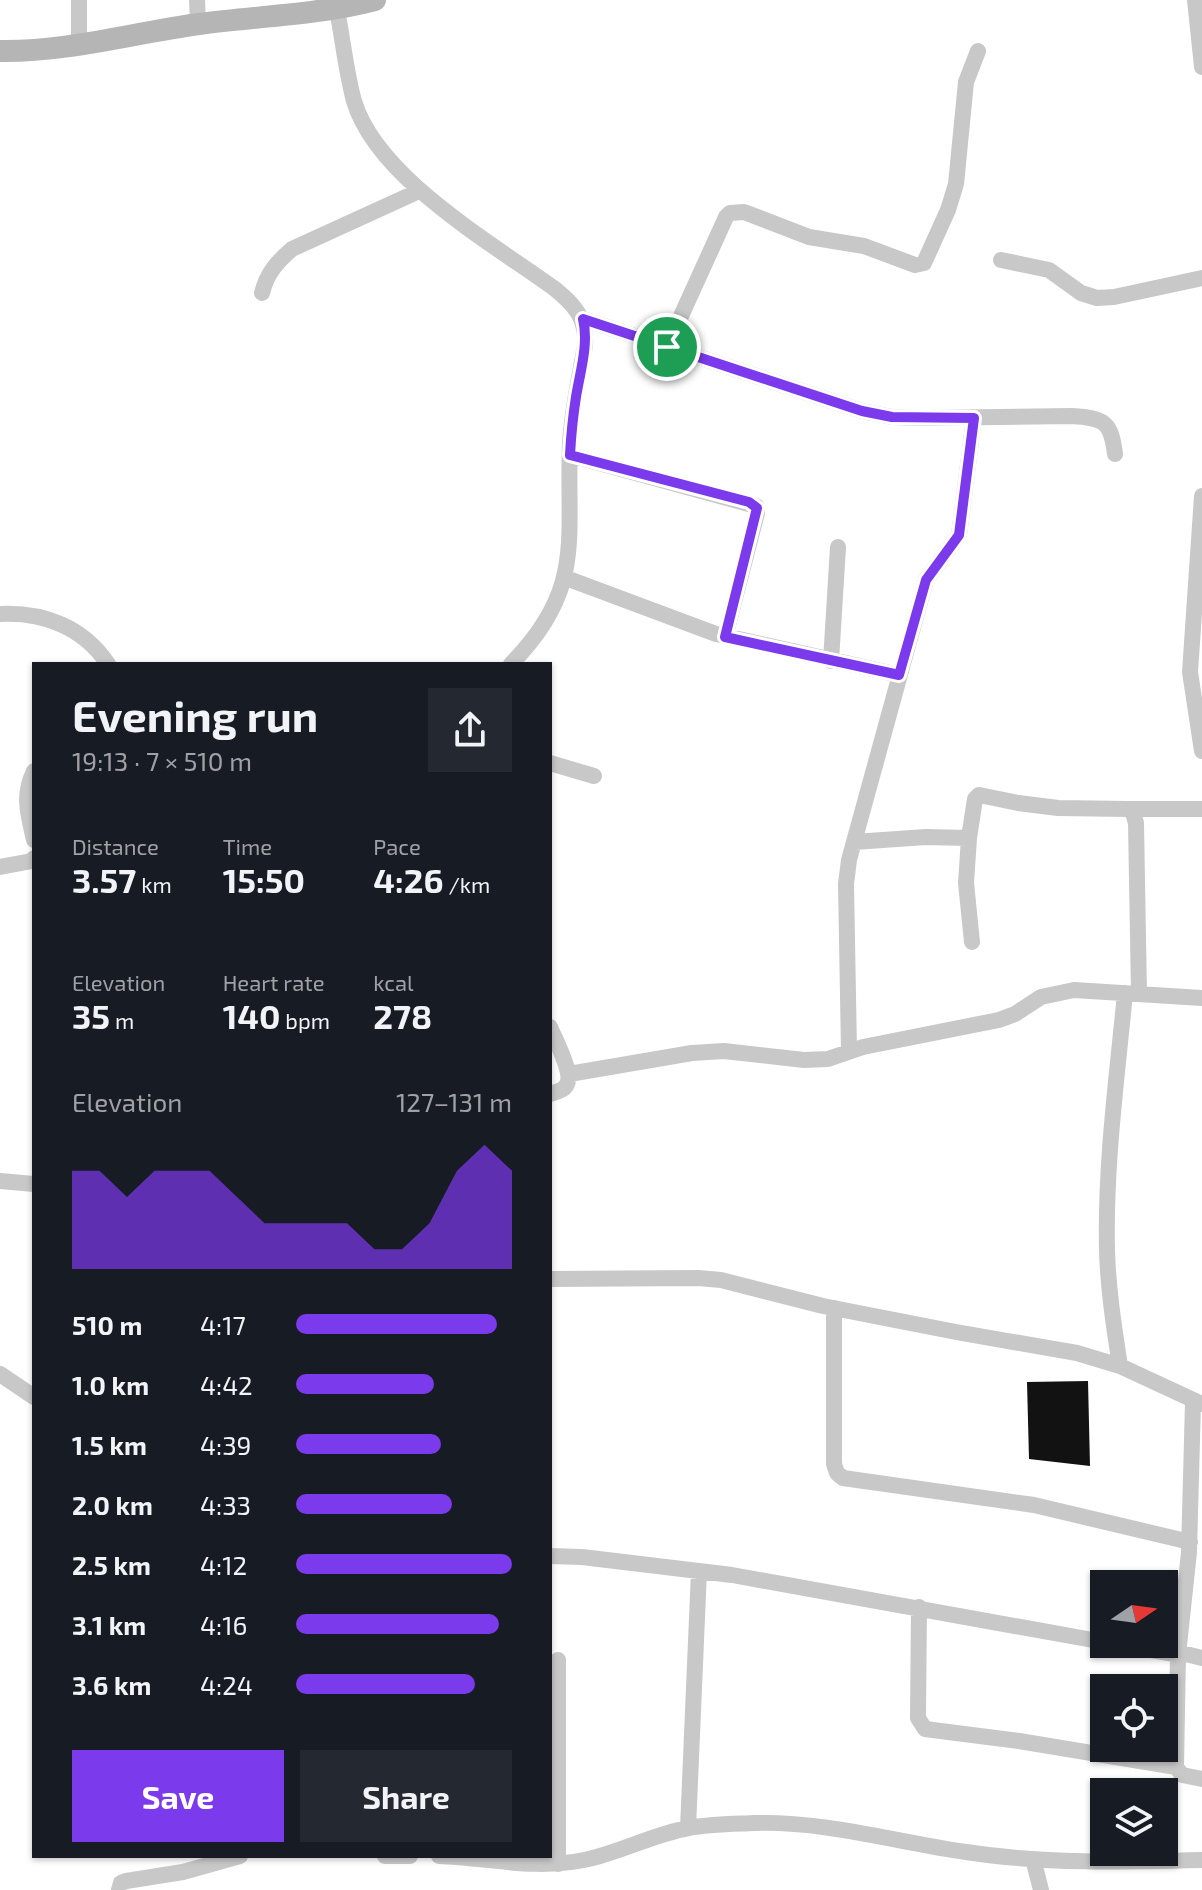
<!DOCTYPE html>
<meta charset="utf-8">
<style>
:root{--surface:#171b24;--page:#242831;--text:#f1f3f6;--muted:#9ea1a6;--accent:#7c3aed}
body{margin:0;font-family:"Exo 2",sans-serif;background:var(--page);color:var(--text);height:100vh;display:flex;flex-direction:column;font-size:30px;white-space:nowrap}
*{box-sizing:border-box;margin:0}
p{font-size:26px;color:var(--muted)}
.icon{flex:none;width:44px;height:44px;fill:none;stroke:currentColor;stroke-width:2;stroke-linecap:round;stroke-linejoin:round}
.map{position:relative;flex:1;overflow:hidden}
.sheet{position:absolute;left:32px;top:662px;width:520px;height:1196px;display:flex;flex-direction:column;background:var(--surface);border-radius:0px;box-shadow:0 2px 6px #0004}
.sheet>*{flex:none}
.needle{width:52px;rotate:77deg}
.controls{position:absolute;left:1090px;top:1570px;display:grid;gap:16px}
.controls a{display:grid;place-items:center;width:88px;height:88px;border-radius:0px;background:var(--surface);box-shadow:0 2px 6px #0004;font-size:40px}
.pin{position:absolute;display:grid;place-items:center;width:68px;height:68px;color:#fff;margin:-34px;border:4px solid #fff;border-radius:50%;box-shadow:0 2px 8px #0007}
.round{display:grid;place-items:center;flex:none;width:84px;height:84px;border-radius:0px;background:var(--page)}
.headline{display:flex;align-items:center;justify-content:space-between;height:136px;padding:0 40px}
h1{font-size:44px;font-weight:700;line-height:60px}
.stats{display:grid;grid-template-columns:repeat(3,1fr);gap:12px;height:136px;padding:8px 40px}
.stats div{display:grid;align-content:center}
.stats b{font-size:34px;font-weight:700}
.stats small{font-size:22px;font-weight:400}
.stats p{font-size:22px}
.chart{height:224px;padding:16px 40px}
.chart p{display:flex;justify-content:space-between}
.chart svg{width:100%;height:144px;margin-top:8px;fill:var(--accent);opacity:.7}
.cta{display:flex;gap:16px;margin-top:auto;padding:16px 40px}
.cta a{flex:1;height:92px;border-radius:0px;background:var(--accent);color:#fff;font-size:32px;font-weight:700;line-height:92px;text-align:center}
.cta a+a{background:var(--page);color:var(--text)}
ul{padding:0 40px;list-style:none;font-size:26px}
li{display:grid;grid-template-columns:128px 96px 1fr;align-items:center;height:60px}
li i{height:20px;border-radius:10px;background:var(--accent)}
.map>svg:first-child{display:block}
.building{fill:#121212}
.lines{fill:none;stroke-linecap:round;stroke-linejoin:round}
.street{stroke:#c8c8c8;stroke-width:16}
.secondary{stroke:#b5b5b5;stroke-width:22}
.route-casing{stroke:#fff;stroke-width:16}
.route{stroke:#7c3aed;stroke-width:10}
</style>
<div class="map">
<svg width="1202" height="1890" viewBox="0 0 1202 1890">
<rect width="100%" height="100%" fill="#fff"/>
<!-- building -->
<path class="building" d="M 1088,1381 L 1090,1466 L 1029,1459 L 1027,1382 Z"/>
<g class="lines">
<!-- street -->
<path class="street" d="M 79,0 L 79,44
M 197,0 L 198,24
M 1195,0 L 1202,67
M 337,10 C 343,40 346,72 354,101 C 377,178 492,243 555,289 C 575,305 587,319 585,346 C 579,378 572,410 570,443 C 566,538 586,588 511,664
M 1001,260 L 1049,270 L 1081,293 L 1097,298 L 1114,297 L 1202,278
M 262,293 C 267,273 277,262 292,249 L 419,191
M 583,319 L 862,411 L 892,417 L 926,418 L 1072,416 C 1105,418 1111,422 1115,454
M 667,347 L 726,217 L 730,213 L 744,212 L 809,237 L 864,246 L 915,265 L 924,263 L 948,210 L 956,184 L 966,82 L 978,51
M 570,455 L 756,506 L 757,513 L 725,637
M 1202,496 L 1190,672 L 1202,751
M 566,578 L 716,634 L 899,675
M 0,614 C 44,612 83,627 108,664
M 831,661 L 838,547
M 550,763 L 594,776
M 34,771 C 22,795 28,814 34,840
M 1128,809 L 1202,809
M 969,838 L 966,883 L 972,942
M 854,842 L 926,837 L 969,838 L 975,799 L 979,795 L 1018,803 L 1058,808 L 1128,809 L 1133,813 L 1136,823 L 1139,994
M 0,867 L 32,861 L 34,858
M 550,1027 C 555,1039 573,1073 567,1084 C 564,1091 556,1092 550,1094
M 849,1051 L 846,884 L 849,860 L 926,580 L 959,535 L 974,418
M 569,1074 L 692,1053 L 724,1051 L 804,1060 L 828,1059 L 863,1047 L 999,1020 L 1015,1014 L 1041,997 L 1074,990 L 1202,998
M 0,1181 L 34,1184
M 550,1279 L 698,1278 L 721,1280 L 823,1306 L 956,1332 L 1077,1353 L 1120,1366 L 1202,1404
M 834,1308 L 834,1464 L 837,1473 L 843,1478 L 1034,1505 L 1190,1542
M 1120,1366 C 1114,1327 1108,1289 1107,1250 C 1105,1164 1117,1078 1125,993
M 0,1374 L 34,1397
M 1193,1402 L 1189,1552 L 1178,1655 L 1176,1767 L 1182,1775 L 1202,1779
M 550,1556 L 582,1557 L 732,1575 L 1104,1642
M 919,1607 L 918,1718 L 925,1729 L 1019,1741 L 1176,1767
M 1117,1644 L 1178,1655
M 1178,1652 L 1202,1658
M 558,1660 L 558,1864
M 688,1828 L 699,1571
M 385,1856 L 410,1856
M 439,1856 C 489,1858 535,1870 584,1860 C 620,1853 653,1834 689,1828 C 710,1824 734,1824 755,1823 C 826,1821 896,1842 966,1852 C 1044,1864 1123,1862 1202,1860
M 1033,1859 L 1041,1890
M 119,1890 L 121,1883 L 126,1881 L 183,1872 L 240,1856"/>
<!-- secondary -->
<path class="secondary" d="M 0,51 C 68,52 133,33 199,24 C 258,16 317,15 375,0"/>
</g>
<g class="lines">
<!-- route casing -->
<g class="route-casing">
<path id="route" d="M 583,319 L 862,411 L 892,417 L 974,418 L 959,535 L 926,580 L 899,675 L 725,637 L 757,508 L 749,502 L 570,455 C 571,436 573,416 576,397 C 580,372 589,344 583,319 Z"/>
</g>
<!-- route -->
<use href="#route" class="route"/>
</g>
</svg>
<div class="controls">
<a><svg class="needle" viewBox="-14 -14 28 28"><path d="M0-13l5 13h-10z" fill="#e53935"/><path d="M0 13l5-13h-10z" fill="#9ea1a6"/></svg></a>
<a><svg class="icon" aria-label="locate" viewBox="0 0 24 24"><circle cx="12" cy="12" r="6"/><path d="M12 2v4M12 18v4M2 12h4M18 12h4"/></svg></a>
<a><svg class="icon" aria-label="layers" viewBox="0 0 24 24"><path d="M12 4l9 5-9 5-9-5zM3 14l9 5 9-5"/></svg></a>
</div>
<div class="pin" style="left:667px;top:347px;background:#1e9e55"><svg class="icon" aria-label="arrive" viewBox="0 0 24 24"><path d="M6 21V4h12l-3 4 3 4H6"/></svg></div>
<section class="sheet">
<div class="headline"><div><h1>Evening run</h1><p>19:13 · 7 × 510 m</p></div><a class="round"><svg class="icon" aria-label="share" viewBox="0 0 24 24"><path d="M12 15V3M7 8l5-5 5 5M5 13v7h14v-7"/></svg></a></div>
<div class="stats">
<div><p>Distance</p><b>3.57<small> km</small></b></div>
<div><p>Time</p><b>15:50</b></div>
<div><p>Pace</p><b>4:26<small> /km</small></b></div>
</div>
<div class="stats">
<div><p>Elevation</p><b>35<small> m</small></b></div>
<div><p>Heart rate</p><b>140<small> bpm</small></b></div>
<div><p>kcal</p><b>278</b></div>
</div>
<div class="chart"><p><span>Elevation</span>127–131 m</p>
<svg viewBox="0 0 160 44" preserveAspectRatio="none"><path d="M0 44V14L10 14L20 22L30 14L40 14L50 14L60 22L70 30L80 30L90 30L100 30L110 38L120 38L130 30L140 14L150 6L160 14V44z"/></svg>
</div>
<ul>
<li><b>510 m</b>4:17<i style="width:93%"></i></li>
<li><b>1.0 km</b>4:42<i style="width:64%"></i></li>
<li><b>1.5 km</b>4:39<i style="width:67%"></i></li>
<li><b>2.0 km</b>4:33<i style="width:72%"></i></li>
<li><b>2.5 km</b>4:12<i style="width:100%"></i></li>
<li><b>3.1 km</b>4:16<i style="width:94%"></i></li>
<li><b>3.6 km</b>4:24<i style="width:83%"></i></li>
</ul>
<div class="cta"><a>Save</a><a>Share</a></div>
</section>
</div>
